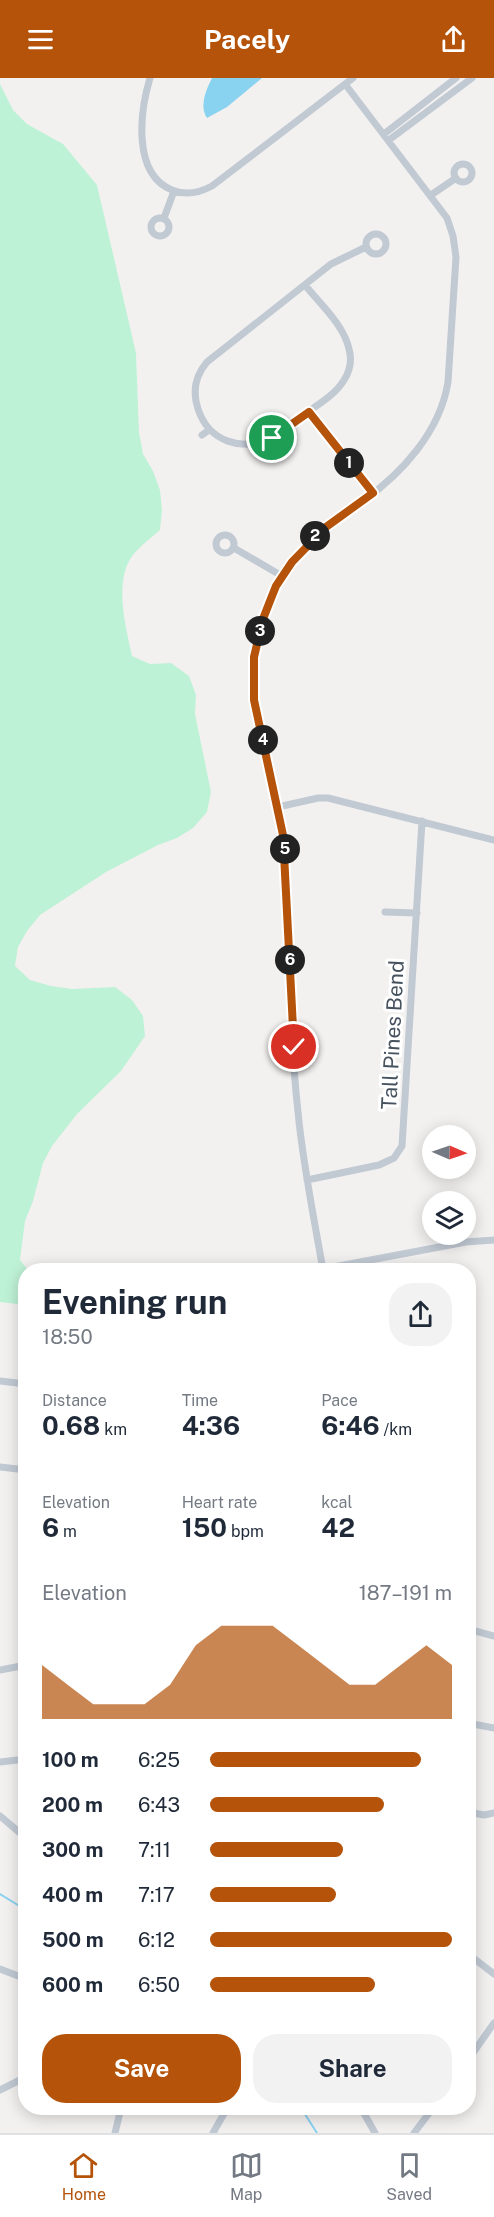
<!DOCTYPE html>
<meta charset="utf-8">
<style>
:root{--surface:#fff;--page:#f2f2f3;--text:#1f2937;--muted:#747a83;--line:#e0e1e3;--accent:#b45309}
body{margin:0;font-family:"Public Sans",sans-serif;background:var(--page);color:var(--text);height:100vh;display:flex;flex-direction:column;font-size:22px;white-space:nowrap}
*{box-sizing:border-box;margin:0}
p{font-size:20px;color:var(--muted)}
.icon{flex:none;width:33px;height:33px;fill:none;stroke:currentColor;stroke-width:2;stroke-linecap:round;stroke-linejoin:round}
.map{position:relative;flex:1;overflow:hidden}
.drawer{position:absolute;left:18px;top:1185px;width:458px;height:852px;display:flex;flex-direction:column;background:var(--surface);border-radius:24px;box-shadow:0 3px 15px #0003}
.drawer>*{flex:none}
.needle{width:39px;rotate:92deg}
.tools{position:absolute;left:422px;top:1047px;display:grid;gap:12px}
.tools a{display:grid;place-items:center;width:54px;height:54px;border-radius:50%;background:var(--surface);box-shadow:0 3px 15px #0003;font-size:30px}
.pin{position:absolute;display:grid;place-items:center;width:51px;height:51px;color:#fff;margin:-26px;border:3px solid #fff;border-radius:50%;box-shadow:0 2px 6px #0007}
.km{position:absolute;width:30px;height:30px;margin:-15px;border-radius:50%;background:#222;color:#fff;font-size:16px;line-height:30px;text-align:center}
.round{display:grid;place-items:center;flex:none;width:63px;height:63px;border-radius:24px;background:var(--page)}
.head{display:flex;align-items:center;justify-content:space-between;height:102px;padding:0 24px}
h1{font-size:33px;font-weight:700;line-height:45px}
.metrics{display:grid;grid-template-columns:repeat(3,1fr);gap:9px;height:102px;padding:6px 24px}
.metrics div{display:grid;align-content:center}
.metrics b{font-size:26px;font-weight:700}
.metrics small{font-size:16px;font-weight:400}
.metrics p{font-size:16px}
.chart{height:168px;padding:12px 24px}
.chart p{display:flex;justify-content:space-between}
.chart svg{width:100%;height:108px;margin-top:6px;fill:var(--accent);opacity:.7}
.cta{display:flex;gap:12px;margin-top:auto;padding:12px 24px}
.cta a{flex:1;height:69px;border-radius:24px;background:var(--accent);color:#fff;font-size:24px;font-weight:700;line-height:69px;text-align:center}
.cta a+a{background:var(--page);color:var(--text)}
ul{padding:0 24px;list-style:none;font-size:20px}
li{display:grid;grid-template-columns:96px 72px 1fr;align-items:center;height:45px}
li i{height:15px;border-radius:8px;background:var(--accent)}
header{display:flex;justify-content:space-between;align-items:center;height:78px;padding:0 24px;background:var(--accent);color:#fff;font-size:27px;font-weight:700}
.dock{display:flex;justify-content:space-around;align-items:center;height:84px;border-top:2px solid var(--line);background:var(--surface);font-size:16px;color:var(--muted)}
.dock a{display:grid;justify-items:center;gap:3px}
.dock .active{color:var(--accent)}
.map>svg:first-child{display:block}
.green{fill:#bef2d6}
.water{fill:#89d2f0}
.lines{fill:none;stroke-linecap:round;stroke-linejoin:round}
.stream{stroke:#89d2f0;stroke-width:2}
.street{stroke:#c1c9d3;stroke-width:7}
.route-casing{stroke:#fff;stroke-width:12}
.route{stroke:#b45309;stroke-width:8}
.labels{text-anchor:middle;stroke-width:6;stroke-linejoin:round;paint-order:stroke}
.street-label{font-size:21px;fill:#47525f;stroke:#fff}
</style>
<header><svg class="icon" aria-label="menu" viewBox="0 0 24 24"><path d="M4 6h16M4 12h16M4 18h16"/></svg>Pacely<svg class="icon" aria-label="share" viewBox="0 0 24 24"><path d="M12 15V3M7 8l5-5 5 5M5 13v7h14v-7"/></svg></header>
<div class="map">
<svg width="494" height="2055" viewBox="0 0 494 2055">
<rect width="100%" height="100%" fill="#f3f1f0"/>
<!-- green -->
<path class="green" d="M 0,6 L 13,32 L 27,46 L 63,66 L 97,107 L 136,275 L 139,354 L 143,376 L 153,393 L 160,412 L 162,432 L 160,452 C 151,460 140,468 133,477 C 113,503 126,549 132,578 L 150,586 L 171,585 L 189,598 L 196,617 L 195,636 L 211,714 L 207,734 L 193,750 L 177,760 L 158,767 L 106,794 L 40,837 L 27,853 L 18,869 L 15,888 L 30,902 L 51,908 L 72,911 L 115,909 L 132,922 L 143,938 L 145,958 L 121,993 L 77,1036 L 52,1068 L 43,1085 L 33,1123 L 25,1143 L 20,1182 L 28,1192 L 26,1192 L 25,1227 L 0,1224 Z"/>
<!-- water -->
<path class="water" d="M 212,0 L 262,0 L 227,29 L 207,40 C 199,28 206,12 212,0 Z"/>
<g class="lines">
<!-- stream -->
<path class="stream" d="M 0,1816 L 26,1832
M 301,2030 L 317,2055"/>
<!-- street -->
<path class="street" d="M 150,0 C 140,33 132,96 172,112 C 186,118 199,115 212,108 L 353,0
M 384,56 L 456,0
M 389,62 L 472,0
M454 95a9 9 0 1 1 18 0a9 9 0 1 1-18 0Z
M 431,117 L 456,100
M151 149a9 9 0 1 1 18 0a9 9 0 1 1-18 0Z
M 164,140 L 174,113
M366 166a10 10 0 1 1 20 0a10 10 0 1 1-20 0Z
M 305,207 C 320,226 344,247 349,271 C 352,282 350,293 344,302 C 336,316 319,326 306,335 C 295,343 285,354 272,360 C 242,374 209,364 198,331 C 192,313 195,298 207,284 L 331,186 L 366,169
M 309,334 L 373,415
M 202,357 L 209,352
M216 466a9 9 0 1 1 18 0a9 9 0 1 1-18 0Z
M 234,470 L 282,498
M 278,729 L 318,720 L 328,720 L 494,762
M 385,834 L 417,835
M 307,1102 L 379,1087 L 394,1080 L 402,1068 L 422,743
M 323,1191 L 466,1164 L 494,1162
M 323,1192 C 314,1140 303,1087 298,1034 C 288,945 291,852 284,762 C 282,745 277,727 274,710 C 257,635 241,585 275,511 C 288,483 313,457 338,439 C 346,433 355,429 363,423 C 402,395 440,354 448,304 L 456,179 L 453,158 L 447,140 L 345,6
M 0,1303 L 26,1306
M 0,1389 L 26,1392
M 468,1551 L 494,1558
M 0,1592 L 26,1587
M 468,1645 L 494,1650
M 0,1684 L 26,1681
M 468,1734 L 484,1737 L 494,1735
M 0,1738 L 26,1760
M 468,1876 L 494,1896
M 0,1891 L 26,1901
M 468,1982 L 494,1945
M 0,2012 L 22,2001
M 361,2030 L 375,2055
M 115,2055 L 121,2030
M 213,2055 L 226,2032
M 414,2055 L 433,2030"/>
</g>
<g class="lines">
<!-- route casing -->
<g class="route-casing">
<path id="route" d="M 272,360 L 309,334 L 373,415 L 326,449 L 292,484 L 276,508 L 270,523 L 263,541 L 254,579 L 254,622 L 283,757 L 294,969"/>
</g>
<!-- route -->
<use href="#route" class="route"/>
</g>
<g class="labels">
<!-- street labels -->
<g class="street-label">
<text transform="translate(393 957) rotate(-87)" y="7">Tall Pines Bend</text>
</g>
</g>
</svg>
<div class="tools">
<a><svg class="needle" viewBox="-14 -14 28 28"><path d="M0-13l5 13h-10z" fill="#e53935"/><path d="M0 13l5-13h-10z" fill="#747a83"/></svg></a>
<a><svg class="icon" aria-label="layers" viewBox="0 0 24 24"><path d="M12 4l9 5-9 5-9-5zM3 14l9 5 9-5"/></svg></a>
</div>
<div class="pin" style="left:272px;top:360px;background:#1e9e55"><svg class="icon" aria-label="arrive" viewBox="0 0 24 24"><path d="M6 21V4h12l-3 4 3 4H6"/></svg></div>
<div class="pin" style="left:294px;top:969px;background:#d93025"><svg class="icon" aria-label="check" viewBox="0 0 24 24"><path d="M5 12l5 5 9-10"/></svg></div>
<b class="km" style="left:349px;top:385px">1</b>
<b class="km" style="left:315px;top:458px">2</b>
<b class="km" style="left:260px;top:553px">3</b>
<b class="km" style="left:263px;top:662px">4</b>
<b class="km" style="left:285px;top:771px">5</b>
<b class="km" style="left:290px;top:882px">6</b>
<section class="drawer">
<div class="head"><div><h1>Evening run</h1><p>18:50</p></div><a class="round"><svg class="icon" aria-label="share" viewBox="0 0 24 24"><path d="M12 15V3M7 8l5-5 5 5M5 13v7h14v-7"/></svg></a></div>
<div class="metrics">
<div><p>Distance</p><b>0.68<small> km</small></b></div>
<div><p>Time</p><b>4:36</b></div>
<div><p>Pace</p><b>6:46<small> /km</small></b></div>
</div>
<div class="metrics">
<div><p>Elevation</p><b>6<small> m</small></b></div>
<div><p>Heart rate</p><b>150<small> bpm</small></b></div>
<div><p>kcal</p><b>42</b></div>
</div>
<div class="chart"><p><span>Elevation</span>187–191 m</p>
<svg viewBox="0 0 160 44" preserveAspectRatio="none"><path d="M0 44V22L10 30L20 38L30 38L40 38L50 30L60 14L70 6L80 6L90 6L100 14L110 22L120 30L130 30L140 22L150 14L160 22V44z"/></svg>
</div>
<ul>
<li><b>100 m</b>6:25<i style="width:87%"></i></li>
<li><b>200 m</b>6:43<i style="width:72%"></i></li>
<li><b>300 m</b>7:11<i style="width:55%"></i></li>
<li><b>400 m</b>7:17<i style="width:52%"></i></li>
<li><b>500 m</b>6:12<i style="width:100%"></i></li>
<li><b>600 m</b>6:50<i style="width:68%"></i></li>
</ul>
<div class="cta"><a>Save</a><a>Share</a></div>
</section>
</div>
<nav class="dock">
<a class="active"><svg class="icon" aria-label="home" viewBox="0 0 24 24"><path d="M3 11l9-7 9 7M6 9v11h12V9"/></svg>Home</a>
<a><svg class="icon" aria-label="map" viewBox="0 0 24 24"><path d="M3 6l6-2 6 2 6-2v14l-6 2-6-2-6 2zM9 4v14M15 6v14"/></svg>Map</a>
<a><svg class="icon" aria-label="saved" viewBox="0 0 24 24"><path d="M7 4h10v16l-5-4-5 4z"/></svg>Saved</a>
</nav>
